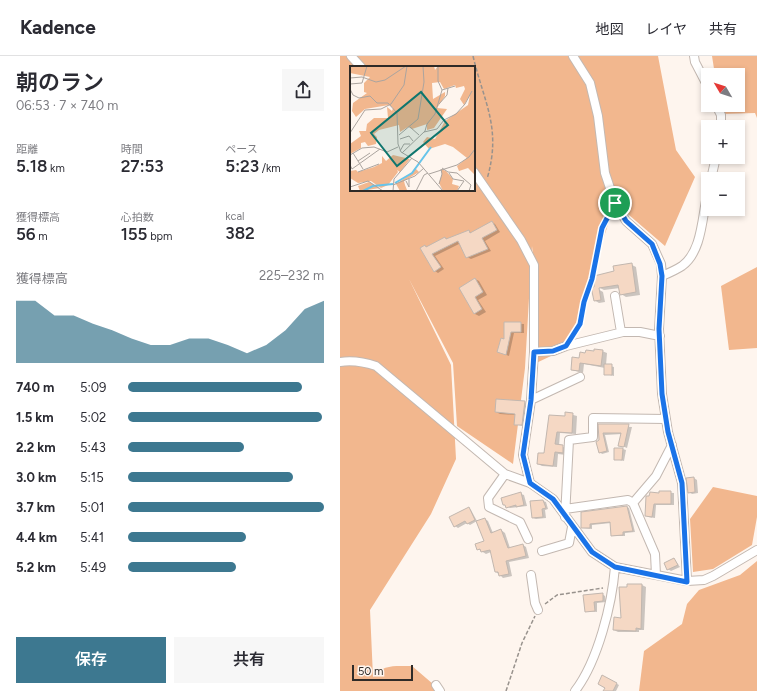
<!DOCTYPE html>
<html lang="ja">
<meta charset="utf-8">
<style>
:root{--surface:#fff;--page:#f7f7f7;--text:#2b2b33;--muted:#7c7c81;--line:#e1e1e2;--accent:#3d7890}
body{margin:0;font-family:Figtree,"Noto Sans JP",sans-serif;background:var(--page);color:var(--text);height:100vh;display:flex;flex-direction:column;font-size:15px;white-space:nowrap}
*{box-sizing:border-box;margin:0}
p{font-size:13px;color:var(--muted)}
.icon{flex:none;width:22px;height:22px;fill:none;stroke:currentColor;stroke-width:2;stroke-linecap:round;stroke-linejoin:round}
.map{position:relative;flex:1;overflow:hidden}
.panel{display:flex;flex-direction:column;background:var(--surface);width:340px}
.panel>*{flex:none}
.needle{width:26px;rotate:309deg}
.controls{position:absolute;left:361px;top:12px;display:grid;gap:8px}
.controls a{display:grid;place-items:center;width:44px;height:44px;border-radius:0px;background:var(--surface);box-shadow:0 2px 6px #0003;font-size:20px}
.scale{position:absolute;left:12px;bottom:10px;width:61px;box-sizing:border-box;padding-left:4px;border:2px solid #2f2b28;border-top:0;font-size:11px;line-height:14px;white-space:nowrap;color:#2f2b28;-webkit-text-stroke:3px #fef5ee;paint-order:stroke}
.pin{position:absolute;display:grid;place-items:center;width:34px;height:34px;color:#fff;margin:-17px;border:2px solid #fff;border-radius:50%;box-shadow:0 1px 4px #0007}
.round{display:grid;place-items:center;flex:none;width:42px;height:42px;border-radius:0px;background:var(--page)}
.head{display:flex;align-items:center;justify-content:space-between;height:68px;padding:0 16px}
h1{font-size:22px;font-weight:600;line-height:30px}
.figures{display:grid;grid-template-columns:repeat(3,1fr);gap:6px;height:68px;padding:4px 16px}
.figures div{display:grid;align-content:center}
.figures b{font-size:17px;font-weight:600}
.figures small{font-size:11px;font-weight:400}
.figures p{font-size:11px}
.chart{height:112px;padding:8px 16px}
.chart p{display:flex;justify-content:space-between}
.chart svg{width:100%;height:72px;margin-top:4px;fill:var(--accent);opacity:.7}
.action{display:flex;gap:8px;margin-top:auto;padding:8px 16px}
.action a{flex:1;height:46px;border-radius:0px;background:var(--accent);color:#fff;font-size:16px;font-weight:600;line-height:46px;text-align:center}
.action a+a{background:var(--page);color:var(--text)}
ul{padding:0 16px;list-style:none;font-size:13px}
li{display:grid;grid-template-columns:64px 48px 1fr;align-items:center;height:30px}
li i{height:10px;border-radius:5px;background:var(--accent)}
header{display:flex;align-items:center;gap:24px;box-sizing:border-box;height:56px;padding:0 20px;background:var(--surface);border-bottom:1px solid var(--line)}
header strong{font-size:19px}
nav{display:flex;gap:22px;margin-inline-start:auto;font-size:14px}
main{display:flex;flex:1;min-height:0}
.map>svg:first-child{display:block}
.green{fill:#f2b78e;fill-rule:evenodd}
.shadow{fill:#0003}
.building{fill:#f5d8c4;stroke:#c2b7af}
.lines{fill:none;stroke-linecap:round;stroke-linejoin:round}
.minor-casing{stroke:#c3b8b1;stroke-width:10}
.path{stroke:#98928d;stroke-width:1.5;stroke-dasharray:4 2;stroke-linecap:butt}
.minor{stroke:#fff;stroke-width:8}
.route-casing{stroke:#fff;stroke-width:8}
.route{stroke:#1a73e8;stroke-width:5}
.inset-river{fill:none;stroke:#66c4ea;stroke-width:2}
.inset-road{fill:none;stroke:#aba49f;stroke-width:1}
.view{fill:#0f766e;fill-opacity:0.15;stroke:#0f766e;stroke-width:2}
.inset-edge{fill:none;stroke:#2f2b28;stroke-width:2}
</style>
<header>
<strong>Kadence</strong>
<nav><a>地図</a><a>レイヤ</a><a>共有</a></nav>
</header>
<main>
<section class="panel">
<div class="head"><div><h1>朝のラン</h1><p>06:53 · 7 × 740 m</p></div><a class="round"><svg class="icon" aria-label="share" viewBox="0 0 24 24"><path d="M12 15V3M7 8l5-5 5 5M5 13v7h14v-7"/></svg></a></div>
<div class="figures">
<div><p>距離</p><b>5.18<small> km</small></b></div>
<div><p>時間</p><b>27:53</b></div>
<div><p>ペース</p><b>5:23<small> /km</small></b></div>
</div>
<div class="figures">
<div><p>獲得標高</p><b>56<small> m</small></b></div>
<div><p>心拍数</p><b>155<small> bpm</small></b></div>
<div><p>kcal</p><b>382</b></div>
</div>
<div class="chart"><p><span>獲得標高</span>225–232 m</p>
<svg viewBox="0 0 160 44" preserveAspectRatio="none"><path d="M0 44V6L10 6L20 15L30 15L40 20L50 24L60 29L70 33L80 33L90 29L100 29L110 33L120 38L130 33L140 24L150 11L160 6V44z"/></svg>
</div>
<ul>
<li><b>740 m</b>5:09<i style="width:89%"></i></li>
<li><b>1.5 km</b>5:02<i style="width:99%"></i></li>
<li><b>2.2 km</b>5:43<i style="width:59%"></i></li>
<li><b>3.0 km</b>5:15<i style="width:84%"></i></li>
<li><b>3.7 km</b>5:01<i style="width:100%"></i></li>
<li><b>4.4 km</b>5:41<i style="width:60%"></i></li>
<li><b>5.2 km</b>5:49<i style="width:55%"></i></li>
</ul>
<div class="action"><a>保存</a><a>共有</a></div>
</section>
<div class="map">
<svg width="417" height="635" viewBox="0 0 417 635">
<rect width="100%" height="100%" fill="#fef5ee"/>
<!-- green -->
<path class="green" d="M 0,0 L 318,0 L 336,94 L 355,121 L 325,190 L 275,147 L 228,292 L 194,308 L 194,209 L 192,190 L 185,312 L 173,408 L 117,370 L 113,307 L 69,223 L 111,309 L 116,403 L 91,458 L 30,554 L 33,621 C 43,608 55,610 72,610 L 93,628 L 98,635 L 0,635 ZM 11,11 L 134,11 L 134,134 L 11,134 Z
M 372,0 L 417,0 L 417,62 L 415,57 L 381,58 L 380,49 L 398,49 L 398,19 L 375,19 Z
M 417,211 L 417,292 L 389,294 L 381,230 Z
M 373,431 L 417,440 L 417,461 L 412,489 L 373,513 L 353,516 L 350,463 Z
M 417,505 L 417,635 L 299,635 L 304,595 L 342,568 L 347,548 L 359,534 L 400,519 Z"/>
<!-- shadow -->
<path class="shadow" d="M 152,166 L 155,168 L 160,176 L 145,185 L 151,195 L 131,203 L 127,201 L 119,188 L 95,200 L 104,213 L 98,217 L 95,215 L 85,190 L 87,191 L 105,182 L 108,183 L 129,175 L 132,177 Z
M 292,209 L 296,211 L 300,239 L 286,241 L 281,238 L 280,232 L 264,234 L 258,231 L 258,233 L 263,236 L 265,246 L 259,247 L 254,244 L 255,231 Z
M 135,223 L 139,225 L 147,239 L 138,244 L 146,256 L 139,260 L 135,258 L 120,232 Z
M 165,267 L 184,268 L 184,277 L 174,277 L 169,300 L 158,296 L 165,284 Z
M 246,295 L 262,295 L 267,297 L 266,309 L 274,311 L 274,320 L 265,318 L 265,312 L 244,308 L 243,317 L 232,314 L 240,303 L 246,298 Z
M 157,344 L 185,346 L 189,349 L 186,371 L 175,368 L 176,359 L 160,358 L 156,356 Z
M 226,357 L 237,360 L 236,378 L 220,377 L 219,390 L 227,392 L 226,399 L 218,398 L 217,411 L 202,410 L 198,408 L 205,398 L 210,360 L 226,362 Z
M 260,369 L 292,371 L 287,392 L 280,389 L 282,378 L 265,379 L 269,396 L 262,398 L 260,396 Z
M 283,393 L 286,394 L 284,405 L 275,403 Z
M 354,422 L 357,424 L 358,437 L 352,438 L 349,436 Z
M 320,436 L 334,437 L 334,449 L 316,449 L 315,462 L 308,461 L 306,459 L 320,438 Z
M 181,438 L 184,439 L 187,450 L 170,452 L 164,448 Z
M 203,445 L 206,446 L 208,453 L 205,454 L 206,462 L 196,463 L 193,462 Z
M 287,451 L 289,452 L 295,476 L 285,477 L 285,480 L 274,480 L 272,479 L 271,467 L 252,469 L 252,473 L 242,472 L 242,457 Z
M 129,452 L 131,454 L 137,465 L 130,469 L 127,467 L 118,472 L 115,470 Z
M 145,463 L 148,465 L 153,477 L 161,474 L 165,477 L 170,492 L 183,489 L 186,491 L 189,502 L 169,506 L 172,520 L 163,522 L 160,519 L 156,516 L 151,496 L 146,498 L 138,493 L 145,486 Z
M 334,503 L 340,511 L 331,515 L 328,513 Z
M 288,529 L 302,529 L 306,531 L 304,574 L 299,574 L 299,576 L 278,576 L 274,574 L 282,563 Z
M 262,538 L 265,540 L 266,546 L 257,547 L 257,556 L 246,555 L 244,540 Z
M 263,620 L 279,629 L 276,635 L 269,635 L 259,628 Z"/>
<!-- building -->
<path class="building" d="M 152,165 L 157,174 L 142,182 L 148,193 L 126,202 L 118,185 L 92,198 L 101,211 L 94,216 L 80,192 L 85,189 L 86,191 L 105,181 L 106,183 L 129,174 L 130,177 Z
M 292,207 L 296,236 L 280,239 L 278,229 L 259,232 L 261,244 L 254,245 L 251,231 L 254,231 L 254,220 L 274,215 L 273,210 Z
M 135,222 L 143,236 L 135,241 L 142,253 L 134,258 L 119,232 Z
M 164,266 L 181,266 L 181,276 L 171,276 L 166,299 L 157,296 L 161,282 L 164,283 Z
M 254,293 L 263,294 L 261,310 L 240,307 L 239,315 L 231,314 L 232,301 L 239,302 L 240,296 L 245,297 L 246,294 L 254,295 Z
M 264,308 L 272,308 L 272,319 L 264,319 Z
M 156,343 L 185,345 L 182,369 L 174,369 L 175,358 L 155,356 Z
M 225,356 L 233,357 L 232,377 L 217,376 L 215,388 L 223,389 L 223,397 L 215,396 L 213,410 L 197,408 L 198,397 L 204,397 L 209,359 L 225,360 Z
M 258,368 L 289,368 L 284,391 L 278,390 L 281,377 L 263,377 L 267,395 L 259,397 L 256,386 L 259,384 Z
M 274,392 L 283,392 L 282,404 L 274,404 Z
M 354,421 L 355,436 L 348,437 L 346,422 Z
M 319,435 L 331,435 L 331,448 L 314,448 L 312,461 L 305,460 L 306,440 L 309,440 L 310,436 L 319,437 Z
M 181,436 L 184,449 L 176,451 L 176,449 L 166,452 L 165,449 L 163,449 L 161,442 Z
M 203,444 L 206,452 L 202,453 L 203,461 L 192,462 L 190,445 Z
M 287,450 L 293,475 L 283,476 L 283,479 L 271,480 L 270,466 L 250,468 L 250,472 L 241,472 L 241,456 Z
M 129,451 L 135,464 L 127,468 L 125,465 L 114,471 L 109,461 Z
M 145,462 L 151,477 L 161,473 L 168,492 L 183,488 L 186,500 L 166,505 L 169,518 L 159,520 L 158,516 L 155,516 L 150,494 L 141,496 L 140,493 L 137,494 L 135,488 L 144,485 L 136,465 Z
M 334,502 L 338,509 L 327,514 L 324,507 Z
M 287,528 L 302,528 L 301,573 L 296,572 L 296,575 L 273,574 L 274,561 L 281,562 L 279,531 L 287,531 Z
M 263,537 L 263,545 L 254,546 L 255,555 L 245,556 L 243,539 Z
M 262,619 L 277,627 L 273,635 L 263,635 L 265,632 L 258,628 Z"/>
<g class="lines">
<!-- minor casing -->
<g class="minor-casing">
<path id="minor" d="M 11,0 L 21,11
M 233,0 L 250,27 L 258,60 L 265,117 L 275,147 L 286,165 L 312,188 L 321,208 L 322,220 L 319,273 L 322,338 L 328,376 L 342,427 L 347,525
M 354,0 L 355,6 L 368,31
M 376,49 L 381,59 L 381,71
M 134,116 L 181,184 L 194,209 L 194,296 L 191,344 L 183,399 L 190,427
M 371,123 L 376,101
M 322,220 C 329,217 336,214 342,210 C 363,195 362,158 368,135
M 275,240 L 281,276
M 194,296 L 213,295 L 226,290 L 283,276 L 300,276 L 320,280
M 0,306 C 13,304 24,306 36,310 L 165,418 L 190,427 L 213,443 L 252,496 L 275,511 L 347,525 L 364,524 L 373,520 L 417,494
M 191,344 L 240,321
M 165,418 L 148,442 L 149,451 L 180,466 L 188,483
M 225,453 L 288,444 L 293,447
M 225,461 L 229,384 L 253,381 L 253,362 L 326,363
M 202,495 L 229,487 L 232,471
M 191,519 L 195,547 L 198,554
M 316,519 L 315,498 L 293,447 L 316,420 L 332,389
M 96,629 L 100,635
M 235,635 C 258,605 272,548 275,511"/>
</g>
<!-- path -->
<path class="path" d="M 133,0 C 144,47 162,72 147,123
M 232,280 L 240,268 L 244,246 L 252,223 L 262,172 L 270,154
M 205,548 L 217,539 L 263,532
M 166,635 L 182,587 L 195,560"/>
<!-- minor -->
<use href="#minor" class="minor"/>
</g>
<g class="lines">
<!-- route casing -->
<g class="route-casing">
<path id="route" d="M 275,147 L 286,165 L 312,188 L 320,208 L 322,220 L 319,273 L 322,338 L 328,376 L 342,427 L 347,526 L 275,511 L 252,496 L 213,443 L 190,427 L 183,399 L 191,344 L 194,296 L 213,295 L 226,290 L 240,268 L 244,246 L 252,223 L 262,172 Z"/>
</g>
<!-- route -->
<use href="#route" class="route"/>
</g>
<!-- overview -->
<g transform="translate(10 10)">
<rect width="125" height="125" fill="#fef5ee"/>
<path d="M 1,0 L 84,0 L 85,4 L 88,0 L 125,0 L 125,109 L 118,102 L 109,105 L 107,100 L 117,92 L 103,81 L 95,78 L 79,83 L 73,76 L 77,71 L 85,73 L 95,55 L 118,39 L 120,29 L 114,39 L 110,33 L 115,23 L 114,20 L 106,22 L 105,19 L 94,23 L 90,16 L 82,17 L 83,33 L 95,26 L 95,30 L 87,42 L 97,43 L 84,62 L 77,64 L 77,58 L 62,63 L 58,61 L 50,66 L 49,59 L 29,64 L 24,68 L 27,71 L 26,78 L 18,80 L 15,76 L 11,77 L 11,82 L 0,88 L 0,78 L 11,70 L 9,65 L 16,65 L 17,58 L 24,52 L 38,52 L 37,41 L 42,45 L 43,42 L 39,39 L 15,43 L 6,51 L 2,45 L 3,37 L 17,27 L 14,26 L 14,17 L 20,11 L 0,7 ZM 43,89 L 60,93 L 50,106 L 47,104 L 48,106 L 38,119 L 31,122 L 21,115 L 8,117 L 0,112 L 0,105 L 6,104 L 8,106 L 24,101 L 32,97 L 32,90 L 36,95 ZM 65,102 L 69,106 L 54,115 L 55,119 L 57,124 L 71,125 L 50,125 L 46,118 L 62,107 ZM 91,103 L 96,105 L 103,113 L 102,118 L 109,120 L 107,125 L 93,125 L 89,117 L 92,108 ZM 19,116 L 30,122 L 10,125 L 8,120 Z" fill="#f2b78e"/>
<path class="inset-river" d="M 45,117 L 62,107 L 81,81M 13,125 L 23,120 L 43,118"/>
<path class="inset-road" d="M 0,12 L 12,11 L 26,16 L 35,14 L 56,0M 0,18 L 12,17 L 17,0M 0,23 L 3,29 L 9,32 L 20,30 L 27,37 L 38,37 L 47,47 L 48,78 L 51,86 L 68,96 L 93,125M 92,24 L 105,20M 89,38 L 97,29 L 98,22M 60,61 L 69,69M 74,66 L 87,63 L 94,54 L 106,48 L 115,38 L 122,25M 0,67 L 15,44 L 31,43 L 41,38 L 54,19 L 57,0M 49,69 L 68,53 L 74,16 L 73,0M 50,73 L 59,70 L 63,75M 50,85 L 54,78 L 60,78M 3,87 L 13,103M 52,87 L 75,65 L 77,58 L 85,48 L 92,24 L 88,15 L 88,0M 0,89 L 12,82 L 24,81 L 37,86 L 48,81M 8,95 L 20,87M 0,99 L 2,103 L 30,83M 92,102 L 98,106 L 107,107 L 121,119 L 119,125M 8,106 L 29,98M 99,107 L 103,113 L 114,115M 79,108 L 107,99 L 119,91 L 125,83M 56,115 L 59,121 L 59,113M 89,118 L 92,108 L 91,103M 43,119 L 65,110 L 74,102M 0,121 L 18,115 L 33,125M 43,125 L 44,113 L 62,92M 66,125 L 74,109 L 78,107M 107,125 L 114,115"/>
<path class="view" d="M 71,26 L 98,59 L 47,100 L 21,67 Z"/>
<rect width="125" height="125" class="inset-edge"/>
</g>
</svg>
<div class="controls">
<a><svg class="needle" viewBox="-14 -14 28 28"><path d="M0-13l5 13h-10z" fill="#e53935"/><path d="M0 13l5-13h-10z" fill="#7c7c81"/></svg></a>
<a>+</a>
<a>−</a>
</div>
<div class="scale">50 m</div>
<div class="pin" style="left:275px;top:147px;background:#1e9e55"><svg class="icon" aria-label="arrive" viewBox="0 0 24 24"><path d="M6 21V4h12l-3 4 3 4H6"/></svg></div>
</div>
</main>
